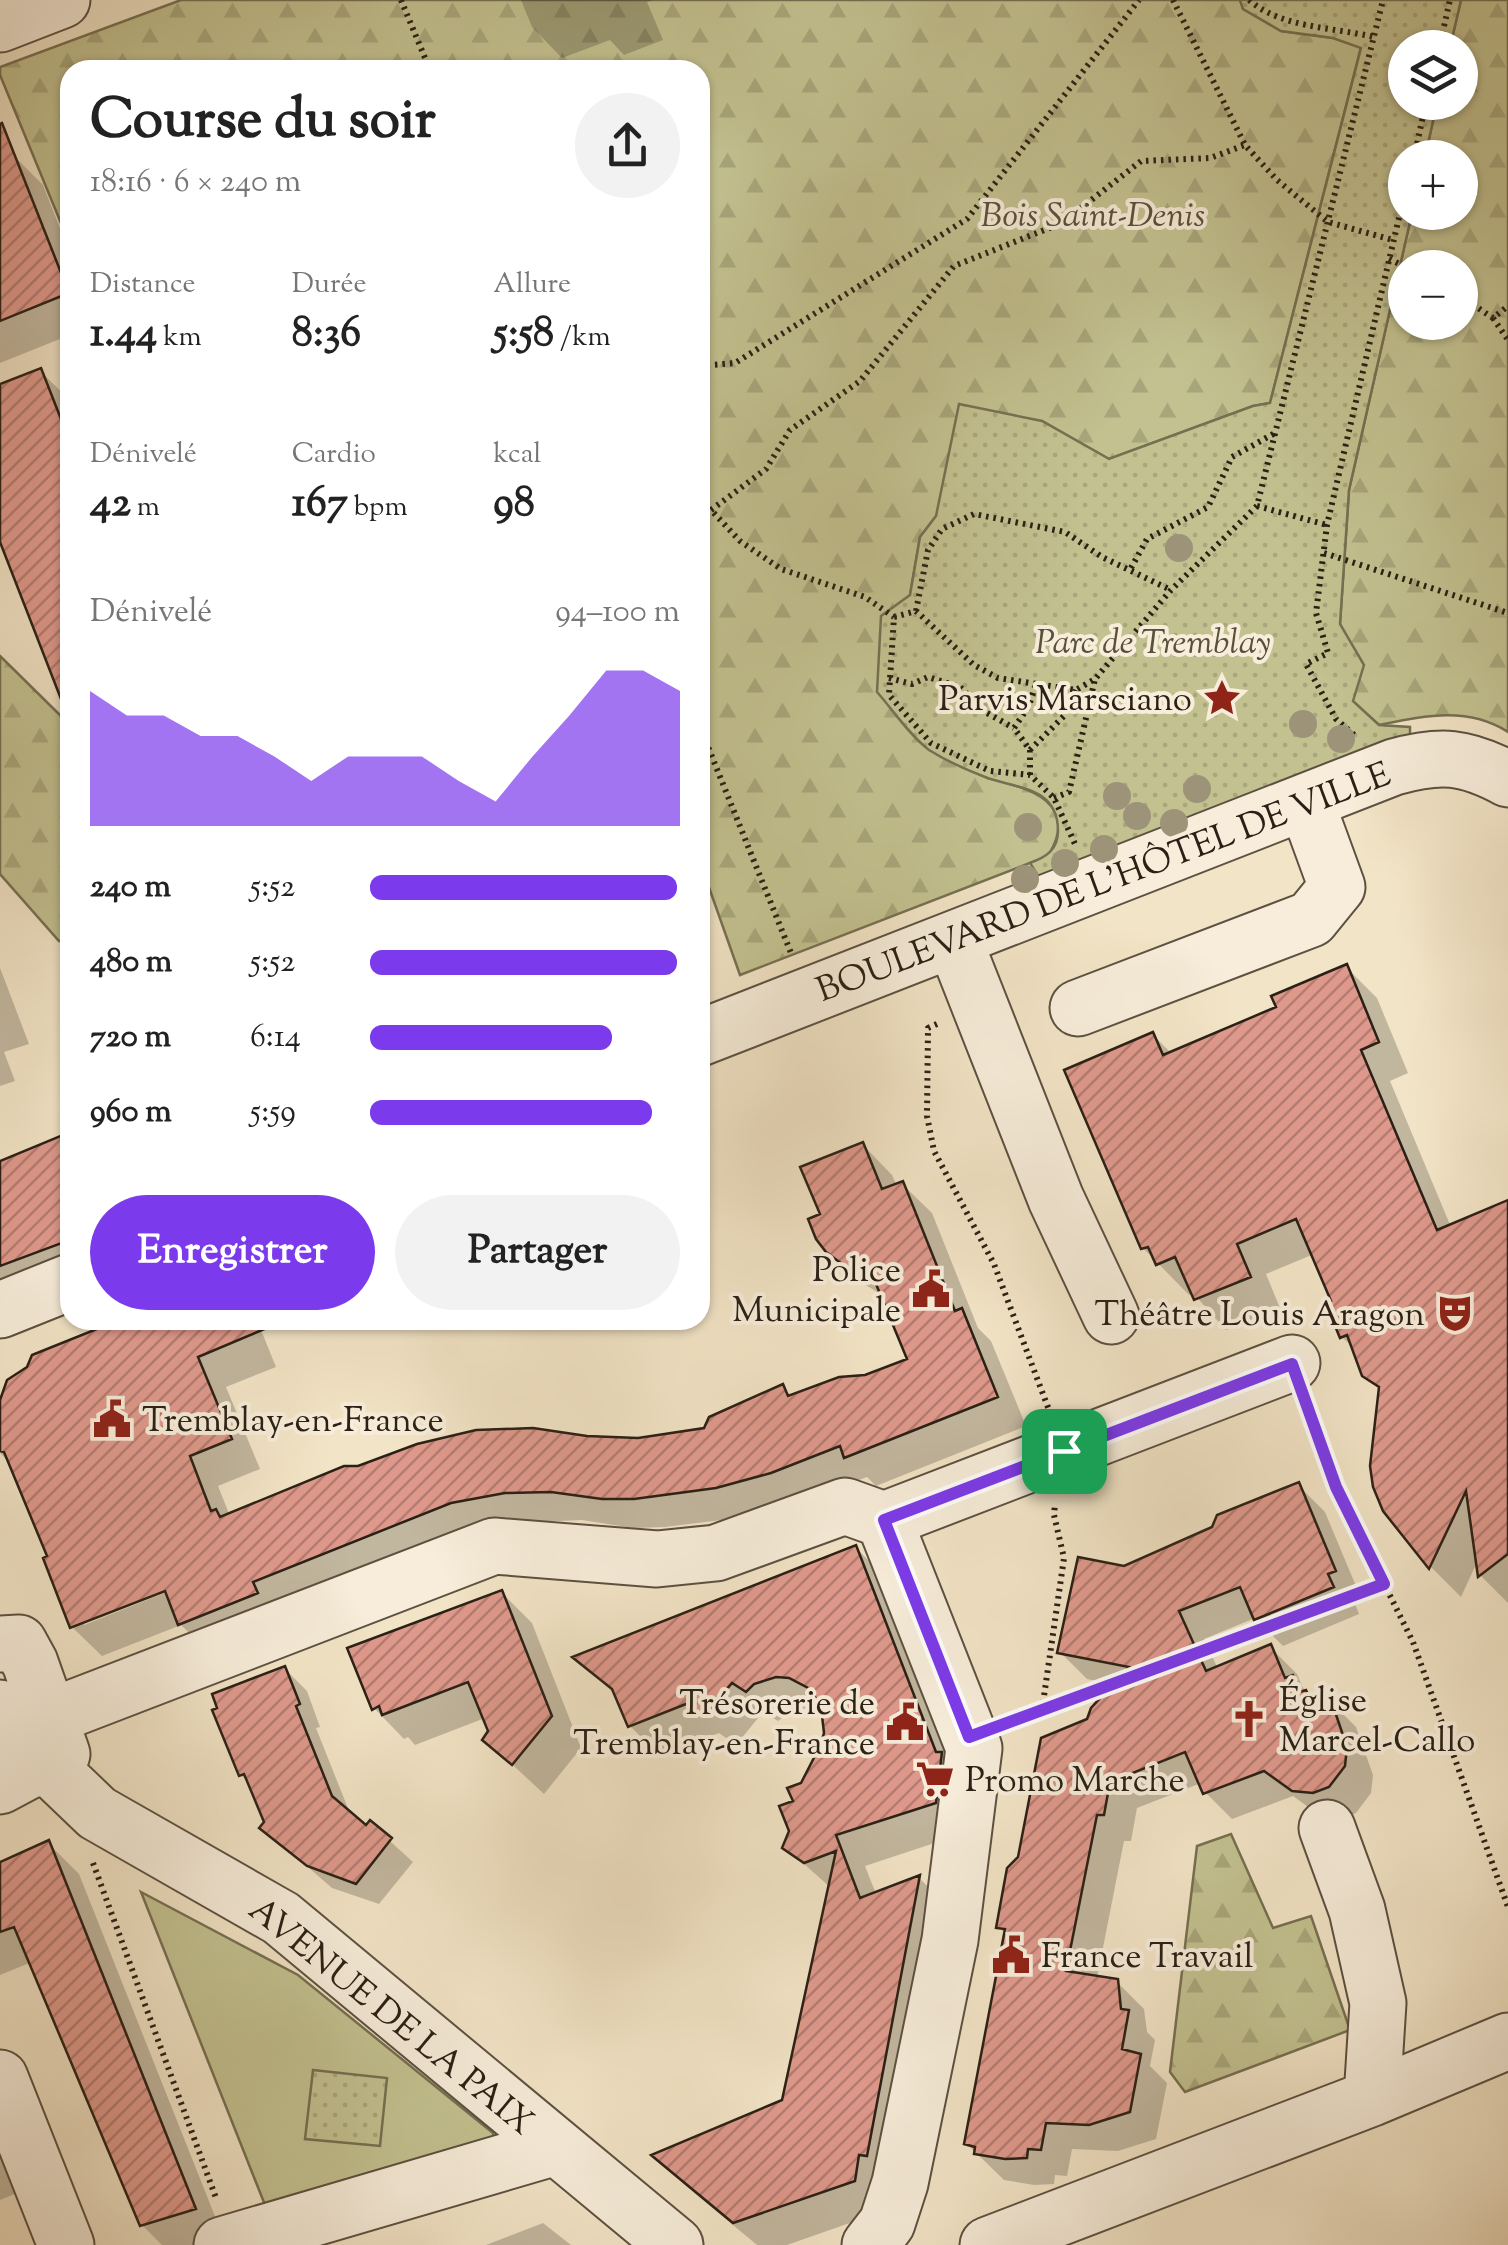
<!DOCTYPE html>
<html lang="fr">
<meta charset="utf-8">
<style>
:root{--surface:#fff;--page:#f2f2f2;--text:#222;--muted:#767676;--accent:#7c3aed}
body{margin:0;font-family:"Sorts Mill Goudy",serif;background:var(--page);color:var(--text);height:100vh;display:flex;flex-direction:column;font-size:38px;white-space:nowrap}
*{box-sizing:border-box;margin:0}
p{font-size:32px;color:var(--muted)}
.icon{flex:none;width:55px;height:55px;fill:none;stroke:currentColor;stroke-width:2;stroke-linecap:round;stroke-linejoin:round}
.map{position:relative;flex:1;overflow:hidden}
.drawer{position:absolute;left:60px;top:60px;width:650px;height:1270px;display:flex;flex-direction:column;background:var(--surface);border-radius:30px;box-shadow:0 2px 8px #0004}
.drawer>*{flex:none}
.fabs{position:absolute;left:1388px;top:30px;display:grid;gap:20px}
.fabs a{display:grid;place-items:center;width:90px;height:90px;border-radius:50%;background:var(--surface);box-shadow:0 2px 8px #0004;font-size:50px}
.pin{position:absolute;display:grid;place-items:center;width:85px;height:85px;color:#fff;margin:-42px;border-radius:20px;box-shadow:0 5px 15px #0006}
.round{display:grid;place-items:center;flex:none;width:105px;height:105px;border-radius:52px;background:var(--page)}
.headline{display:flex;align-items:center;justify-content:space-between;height:170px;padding:0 30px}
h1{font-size:55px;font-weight:800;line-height:75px}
.figures{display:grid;grid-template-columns:repeat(3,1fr);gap:15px;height:170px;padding:10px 30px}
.figures div{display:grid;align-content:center}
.figures b{font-size:42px;font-weight:800}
.figures small{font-size:28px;font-weight:400}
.figures p{font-size:28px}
.chart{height:280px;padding:20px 30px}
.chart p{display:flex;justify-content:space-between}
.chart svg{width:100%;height:180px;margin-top:10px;fill:var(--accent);opacity:.7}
.button{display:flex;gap:20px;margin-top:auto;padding:20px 30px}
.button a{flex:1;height:115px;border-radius:60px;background:var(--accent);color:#fff;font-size:40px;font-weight:800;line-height:115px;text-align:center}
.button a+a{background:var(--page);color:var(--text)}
ul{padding:0 30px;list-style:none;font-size:32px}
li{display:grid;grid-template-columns:160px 120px 1fr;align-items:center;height:75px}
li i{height:25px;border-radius:12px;background:var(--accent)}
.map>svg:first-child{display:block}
.grass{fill:#c3c190;stroke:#767052;stroke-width:2.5}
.forest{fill:url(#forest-firs);stroke:#767052;stroke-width:2.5;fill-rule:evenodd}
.park{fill:url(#park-dots);stroke:#767052;stroke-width:2.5}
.shadow{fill:#0003;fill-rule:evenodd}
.building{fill:url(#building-hatch);stroke:#2a2015;stroke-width:2.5}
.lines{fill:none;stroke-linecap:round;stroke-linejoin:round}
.minor-casing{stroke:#5c5141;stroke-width:59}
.path{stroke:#2a2015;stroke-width:6;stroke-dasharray:2.5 5;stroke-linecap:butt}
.minor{stroke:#f7edda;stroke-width:55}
.tree{fill:#9d9379}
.route-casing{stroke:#fff;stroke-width:20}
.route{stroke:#7c3aed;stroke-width:12}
.labels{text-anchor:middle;stroke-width:8;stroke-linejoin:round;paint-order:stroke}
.park-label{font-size:35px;font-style:italic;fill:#58503a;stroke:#f7edda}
.poi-label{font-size:35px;fill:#2a2015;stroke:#f7edda;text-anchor:end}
.street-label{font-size:35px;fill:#2a2015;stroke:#f7edda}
</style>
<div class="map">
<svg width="1508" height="2245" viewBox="0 0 1508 2245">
<defs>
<pattern id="forest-firs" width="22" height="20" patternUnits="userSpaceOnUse" patternTransform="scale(2.5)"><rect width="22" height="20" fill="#c3c190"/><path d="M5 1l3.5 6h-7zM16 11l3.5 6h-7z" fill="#a8a67b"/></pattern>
<pattern id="park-dots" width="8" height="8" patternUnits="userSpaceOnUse" patternTransform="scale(2.5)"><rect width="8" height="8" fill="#c3c190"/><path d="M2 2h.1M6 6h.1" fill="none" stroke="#a8a67b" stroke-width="1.8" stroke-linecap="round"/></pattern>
<pattern id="building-hatch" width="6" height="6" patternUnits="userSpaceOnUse" patternTransform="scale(2.5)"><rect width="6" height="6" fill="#df998c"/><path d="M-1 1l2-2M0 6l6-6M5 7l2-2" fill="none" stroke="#b57c71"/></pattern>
</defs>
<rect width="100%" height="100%" fill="#f2e4c6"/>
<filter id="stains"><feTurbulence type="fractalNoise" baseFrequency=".002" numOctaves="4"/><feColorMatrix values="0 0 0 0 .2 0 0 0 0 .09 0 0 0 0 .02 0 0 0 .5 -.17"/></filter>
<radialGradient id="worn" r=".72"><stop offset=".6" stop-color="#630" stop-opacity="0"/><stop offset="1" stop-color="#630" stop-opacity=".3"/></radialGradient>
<!-- grass -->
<path class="grass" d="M 141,1892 L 298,1975 L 493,2133 L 494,2138 L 265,2205 Z"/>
<!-- forest -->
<path class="forest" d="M 181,0 L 1240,0 L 1243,9 L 1281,31 L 1333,38 L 1361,47 L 1270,403 L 1253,406 L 1109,459 L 1042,421 L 936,516 L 920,537 L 910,595 L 987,778 C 1029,787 1081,803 1048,856 L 740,975 L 700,862 L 700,70 L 70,70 L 70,245 L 0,75 L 0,67 Z
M 1461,0 L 1508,0 L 1508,732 C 1467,706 1424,716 1379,725 L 1352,701 L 1340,624 L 1349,490 L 1412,213 L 1460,212 L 1460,158 L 1425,157 L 1437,103 L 1460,102 L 1460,48 L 1450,47 ZM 1405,268 L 1460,268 L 1460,322 L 1405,322 Z
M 0,656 L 66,721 L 70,720 L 70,938 L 59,941 L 0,874 Z
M 1231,1834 L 1273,1928 L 1311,1916 L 1350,2030 L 1185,2092 L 1170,2072 L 1197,1846 Z"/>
<!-- park -->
<path class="park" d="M 1240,0 L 1461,0 L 1450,47 L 1405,48 L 1405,102 L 1437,103 L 1425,157 L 1405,158 L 1405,212 L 1412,213 L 1349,490 L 1340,624 L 1364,665 L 1353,701 L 1379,725 L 1410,727 L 1410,741 L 1044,885 L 1030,863 C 1046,857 1058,850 1058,831 C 1058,786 1016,789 985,777 C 967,770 945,760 929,750 C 910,736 893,710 877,692 L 881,616 L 910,595 L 920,537 L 936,516 L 959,404 L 1042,421 L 1109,459 L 1253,406 L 1270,403 L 1361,48 L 1333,38 L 1281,31 L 1243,9 Z
M 313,2070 L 387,2078 L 380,2146 L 305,2139 Z"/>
<!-- shadow -->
<path class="shadow" d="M 521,0 L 653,0 L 647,2 L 663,40 L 624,55 L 610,40 L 562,58 L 532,27 Z
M 12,154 L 43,185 L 70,254 L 70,335 L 0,363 L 0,159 Z
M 40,371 L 70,400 L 70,696 L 57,684 L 0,535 L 0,386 Z
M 1346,967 L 1377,998 L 1408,1073 L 1390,1081 L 1451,1227 L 1508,1203 L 1508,1603 L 1480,1575 L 1478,1560 L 1461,1597 L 1431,1567 L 1386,1510 L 1381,1391 L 1364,1374 L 1356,1350 L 1342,1337 L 1335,1303 L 1314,1254 L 1266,1274 L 1280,1308 L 1226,1330 L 1193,1293 L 1189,1295 L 1143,1248 L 1153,1035 L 1172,1054 L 1279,1009 Z
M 0,968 L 29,1044 L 4,1052 L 15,1081 L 0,1086 Z
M 70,1135 L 70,1293 L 0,1312 L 0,1163 Z
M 863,1145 L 892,1175 L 897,1186 L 902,1184 L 932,1213 L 978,1328 L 991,1341 L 1026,1426 L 876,1486 L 867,1477 L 801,1502 L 746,1517 L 665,1527 L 633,1528 L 582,1520 L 536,1522 L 481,1532 L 210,1653 L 181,1625 L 102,1656 L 72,1627 L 50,1558 L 11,1464 L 0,1453 L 0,1405 L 126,1320 L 257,1320 L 276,1367 L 226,1387 L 260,1469 L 218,1486 L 230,1516 L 612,1441 L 665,1438 L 706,1431 L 783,1387 L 792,1397 L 865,1377 L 910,1360 L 884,1296 L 859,1281 L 828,1250 L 823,1216 ZM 175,1584 L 177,1588 L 84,1625 L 84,1620 Z
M 1298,1485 L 1325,1512 L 1361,1598 L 1354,1601 L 1359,1614 L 1283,1646 L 1255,1618 L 1204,1639 L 1218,1669 L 1270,1647 L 1297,1674 L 1303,1688 L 1319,1704 L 1329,1700 L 1356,1727 L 1373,1775 L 1371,1793 L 1356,1813 L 1341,1819 L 1322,1817 L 1293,1796 L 1232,1819 L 1205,1792 L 1201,1783 L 1137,1808 L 1131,1841 L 1124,1841 L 1097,1978 L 1117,1982 L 1144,2009 L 1147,2032 L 1155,2040 L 1150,2066 L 1167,2083 L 1156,2139 L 1118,2151 L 1072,2149 L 1067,2176 L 1055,2175 L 1054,2184 L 1034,2185 L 1004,2180 L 966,2143 L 1006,1935 L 999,1927 L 1021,1859 L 1089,1721 L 1116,1685 L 1087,1679 L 1060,1652 L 1124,1569 L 1214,1529 Z
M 856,1548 L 886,1578 L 962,1775 L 965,1833 L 865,1866 L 876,1894 L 919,1878 L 949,1907 L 884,2211 L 787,2245 L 757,2245 L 685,2185 L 655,2156 L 785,2101 L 831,1888 L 785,1847 L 792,1832 L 796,1803 L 826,1734 L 821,1708 L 795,1709 L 778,1721 L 763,1712 L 736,1745 L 719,1733 L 660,1756 L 630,1726 L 618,1697 L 576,1658 Z
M 502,1593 L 532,1623 L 581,1748 L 544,1794 L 485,1739 L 490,1732 L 485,1718 L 415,1745 L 408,1737 L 404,1739 L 374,1708 Z
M 284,1668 L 307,1691 L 320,1727 L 316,1728 L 351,1816 L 366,1829 L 370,1823 L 413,1862 L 379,1904 L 332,1888 L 263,1828 L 267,1823 L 252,1785 L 241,1775 L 216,1712 Z
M 48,1843 L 79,1874 L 224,2239 L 207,2245 L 162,2245 L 142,2225 L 32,1962 L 0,1975 L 0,1865 Z
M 0,2131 L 27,2189 L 0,2200 Z
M 543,2223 L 571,2245 L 486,2245 Z"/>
<!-- building -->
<path class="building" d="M 2,123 L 69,293 L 0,321 L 0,124 Z
M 41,368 L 70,442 L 68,717 L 0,542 L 0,384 Z
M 1347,964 L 1379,1042 L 1361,1050 L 1437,1230 L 1508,1200 L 1508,1554 L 1478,1577 L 1466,1491 L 1429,1569 L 1383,1511 L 1373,1487 L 1370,1466 L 1379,1387 L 1362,1376 L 1347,1335 L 1340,1338 L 1326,1304 L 1331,1301 L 1296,1219 L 1237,1244 L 1251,1277 L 1194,1300 L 1175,1257 L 1156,1265 L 1148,1247 L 1141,1249 L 1064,1070 L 1153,1032 L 1163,1055 L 1276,1007 L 1271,996 Z
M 70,1132 L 70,1240 L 0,1266 L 0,1161 Z
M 863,1142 L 882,1189 L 903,1181 L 955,1311 L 962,1308 L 998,1397 L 844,1458 L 840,1446 L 771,1473 L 716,1488 L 634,1499 L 602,1499 L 551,1492 L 505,1493 L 451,1503 L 253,1582 L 258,1593 L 178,1625 L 165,1591 L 70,1628 L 43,1558 L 47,1556 L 4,1452 L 0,1451 L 0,1400 L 7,1380 L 27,1367 L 32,1355 L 119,1320 L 286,1320 L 198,1357 L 232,1439 L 190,1456 L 211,1511 L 216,1509 L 220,1517 L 344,1466 L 358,1466 L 417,1444 L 476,1430 L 533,1428 L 587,1436 L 638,1438 L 704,1428 L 709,1417 L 783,1384 L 788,1396 L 839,1377 L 865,1375 L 907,1359 L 876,1284 L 865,1273 L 842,1264 L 826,1252 L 816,1239 L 808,1219 L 820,1214 L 800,1167 Z
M 1299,1482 L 1336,1571 L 1328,1574 L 1334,1587 L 1254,1620 L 1240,1587 L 1179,1611 L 1206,1671 L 1271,1644 L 1285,1678 L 1293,1675 L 1300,1692 L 1306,1690 L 1312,1704 L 1330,1697 L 1347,1747 L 1345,1766 L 1329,1787 L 1313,1793 L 1292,1791 L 1264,1771 L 1203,1794 L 1185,1752 L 1110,1782 L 1104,1815 L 1097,1815 L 1066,1971 L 1118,1979 L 1121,2009 L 1129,2010 L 1122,2049 L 1141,2054 L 1130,2112 L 1089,2125 L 1046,2123 L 1041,2150 L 1028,2149 L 1027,2158 L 1005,2159 L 974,2154 L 975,2147 L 964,2144 L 1005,1929 L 996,1928 L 1007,1868 L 1018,1857 L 1041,1738 L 1087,1719 L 1091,1708 L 1129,1667 L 1057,1653 L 1078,1557 L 1124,1566 L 1212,1527 L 1217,1515 Z
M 856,1545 L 936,1752 L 942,1752 L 936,1803 L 836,1835 L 860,1898 L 920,1875 L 867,2156 L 859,2155 L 855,2181 L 733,2223 L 651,2155 L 782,2100 L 836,1851 L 804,1863 L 782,1848 L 789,1831 L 779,1806 L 793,1801 L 787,1788 L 801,1783 L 820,1746 L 824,1733 L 821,1707 L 810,1689 L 789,1678 L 776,1677 L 754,1684 L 746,1692 L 732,1683 L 704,1716 L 686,1704 L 628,1727 L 612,1689 L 572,1657 Z
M 502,1590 L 552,1716 L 512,1765 L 482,1740 L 488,1731 L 468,1682 L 382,1715 L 379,1706 L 372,1710 L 347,1648 Z
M 285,1666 L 300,1704 L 296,1706 L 332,1796 L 366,1825 L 370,1820 L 392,1838 L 356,1884 L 307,1866 L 259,1828 L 264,1822 L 244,1774 L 239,1776 L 212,1710 L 217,1708 L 212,1694 Z
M 49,1840 L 196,2209 L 140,2226 L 14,1927 L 0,1932 L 0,1862 Z"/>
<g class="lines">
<!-- minor casing -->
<g class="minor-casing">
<path id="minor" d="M 0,24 L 62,0
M 954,940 L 1056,1199 L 1111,1316
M 1078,1008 L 1311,919 L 1337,887 L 1306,802
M 700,1038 L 1394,767 C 1441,754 1465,756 1508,779
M 0,1310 L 70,1282
M 884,1520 L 1292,1363
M 0,1644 L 19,1643 L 30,1663 L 62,1754 L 49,1767 L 30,1770 L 0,1786
M 0,1708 L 30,1770
M 50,1717 L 494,1546 L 657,1559 L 716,1553 L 845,1506 L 884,1520 L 974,1748 L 950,1940 L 900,2183 L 887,2223 L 870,2245
M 49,1767 L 97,1813 L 281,1918 L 675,2245
M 1327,1828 L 1357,1910 L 1378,2003 L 1372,2098
M 0,2078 L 66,2245
M 222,2245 L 556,2147
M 988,2245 L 1372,2098 L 1508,2041"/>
</g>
<!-- path -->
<path class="path" d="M 401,0 L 430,70
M 1173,0 L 1245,145 L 1277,180 L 1328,222 L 1393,240
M 1249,0 C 1281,28 1332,27 1374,37
M 1439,48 L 1450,0
M 1414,158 L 1426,102
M 1389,259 L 1408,268
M 1460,296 L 1493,318 L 1508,306
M 1493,318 L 1508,340
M 700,366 L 735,363 L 967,219 L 1139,0
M 1257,506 L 1327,525
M 700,510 L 711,510 L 740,541 L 781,569 L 865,597 L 894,617 L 889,695 L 931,743 L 990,771 L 1030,775 L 1054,798 L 1075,844
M 711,510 L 766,469 L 790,430 L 860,381 L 954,266 L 1062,223 L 1141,161 L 1210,158 L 1245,145
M 1324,553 L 1508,613
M 1131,568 L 1147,539 L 1208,507 L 1232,457 L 1275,433
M 916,611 L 928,550 L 942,529 L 974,514 L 1065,532 L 1102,557 L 1171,590
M 894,617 L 916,611 L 974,665 L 998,678 L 1076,690 L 1095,679 L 1171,590 L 1257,506 L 1383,0
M 889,678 L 912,684 L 928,677 L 960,687 L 987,713 L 1014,728
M 700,727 L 791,953
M 1354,735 L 1336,719 L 1306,664 L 1328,653 L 1316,613 L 1327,525 L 1405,192
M 1030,750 L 1064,716 L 1076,690
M 1030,775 L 1030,750 L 1014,728 L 1029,706 L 1036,683
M 1054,798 L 1069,792 L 1095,679
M 937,1024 L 928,1028 L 927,1116 L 934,1151 L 994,1264 L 1049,1410
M 1306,1403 L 1336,1487 L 1413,1642 L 1508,1907
M 1042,1710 L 1064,1558 L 1054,1515 L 1055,1504
M 1013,1721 L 1384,1584
M 93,1863 L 216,2198"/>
<!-- minor -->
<use href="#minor" class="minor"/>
</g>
<!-- trees -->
<g class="tree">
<circle cx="1179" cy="548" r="14"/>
<circle cx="1303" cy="724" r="14"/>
<circle cx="1341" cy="739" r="14"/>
<circle cx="1197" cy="789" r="14"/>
<circle cx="1117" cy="796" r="14"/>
<circle cx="1137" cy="816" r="14"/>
<circle cx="1174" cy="823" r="14"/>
<circle cx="1028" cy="827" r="14"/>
<circle cx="1104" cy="849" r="14"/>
<circle cx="1065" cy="863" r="14"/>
<circle cx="1025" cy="879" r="14"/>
</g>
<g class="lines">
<!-- route casing -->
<g class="route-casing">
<path id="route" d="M 1292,1364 L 1336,1487 L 1384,1584 L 969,1737 L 884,1520 Z"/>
</g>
<!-- route -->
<use href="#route" class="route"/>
</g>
<!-- icons -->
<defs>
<g id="sight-bare" transform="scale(3)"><path d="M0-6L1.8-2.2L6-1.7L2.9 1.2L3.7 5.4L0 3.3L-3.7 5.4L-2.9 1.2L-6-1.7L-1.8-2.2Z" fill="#8f2418" stroke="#f7edda" stroke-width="2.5" paint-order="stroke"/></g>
<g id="civic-bare" transform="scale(3)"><path d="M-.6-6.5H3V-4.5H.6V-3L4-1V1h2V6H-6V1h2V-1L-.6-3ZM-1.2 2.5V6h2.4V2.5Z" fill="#8f2418" stroke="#f7edda" stroke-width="2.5" paint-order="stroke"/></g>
<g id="theatre-bare" transform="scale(3)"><path d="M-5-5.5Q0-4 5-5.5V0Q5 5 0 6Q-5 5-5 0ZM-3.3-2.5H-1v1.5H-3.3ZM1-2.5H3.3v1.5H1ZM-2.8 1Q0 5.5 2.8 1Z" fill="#8f2418" stroke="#f7edda" stroke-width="2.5" paint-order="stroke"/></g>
<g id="church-bare" transform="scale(3)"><path d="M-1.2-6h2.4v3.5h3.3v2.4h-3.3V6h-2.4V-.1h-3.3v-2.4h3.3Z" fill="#8f2418" stroke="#f7edda" stroke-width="2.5" paint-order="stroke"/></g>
<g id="supermarket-bare" transform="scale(3)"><path d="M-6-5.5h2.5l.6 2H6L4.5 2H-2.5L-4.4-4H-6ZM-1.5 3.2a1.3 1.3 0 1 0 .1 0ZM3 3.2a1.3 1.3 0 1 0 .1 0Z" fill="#8f2418" stroke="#f7edda" stroke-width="2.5" paint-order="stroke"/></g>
</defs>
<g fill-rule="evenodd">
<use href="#sight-bare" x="1222" y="698"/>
<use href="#civic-bare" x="931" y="1289"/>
<use href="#theatre-bare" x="1455" y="1313"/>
<use href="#civic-bare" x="112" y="1419"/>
<use href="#church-bare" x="1249" y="1719"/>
<use href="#civic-bare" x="905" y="1722"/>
<use href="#supermarket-bare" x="935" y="1779"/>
<use href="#civic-bare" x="1011" y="1955"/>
</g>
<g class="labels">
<!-- park labels -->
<g class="park-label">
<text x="1093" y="226">Bois Saint-Denis</text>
<text x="1153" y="653">Parc de Tremblay</text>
</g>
<!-- poi labels -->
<g class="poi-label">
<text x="1192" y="710">Parvis Marsciano</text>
<text x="901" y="1281">Police<tspan x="901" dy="40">Municipale</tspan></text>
<text x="1425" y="1325">Théâtre Louis Aragon</text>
<text x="142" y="1431" text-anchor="start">Tremblay-en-France</text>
<text x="1279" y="1711" text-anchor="start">Église<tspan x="1279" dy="40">Marcel-Callo</tspan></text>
<text x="875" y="1714">Trésorerie de<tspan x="875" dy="40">Tremblay-en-France</tspan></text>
<text x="965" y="1791" text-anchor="start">Promo Marche</text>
<text x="1041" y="1967" text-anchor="start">France Travail</text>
</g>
<!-- street labels -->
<g class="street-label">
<text transform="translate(1103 881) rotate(-21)" y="12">BOULEVARD DE L'HÔTEL DE VILLE</text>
<text transform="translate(392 2015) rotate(39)" y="12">AVENUE DE LA PAIX</text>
</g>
</g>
<rect width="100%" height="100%" filter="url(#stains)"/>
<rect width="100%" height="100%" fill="url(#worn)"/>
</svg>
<div class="fabs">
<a><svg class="icon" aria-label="layers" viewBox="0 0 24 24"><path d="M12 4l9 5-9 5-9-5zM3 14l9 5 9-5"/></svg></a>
<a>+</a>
<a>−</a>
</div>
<div class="pin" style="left:1064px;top:1451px;background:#1e9e55"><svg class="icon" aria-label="arrive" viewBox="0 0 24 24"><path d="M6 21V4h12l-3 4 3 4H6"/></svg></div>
<section class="drawer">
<div class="headline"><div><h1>Course du soir</h1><p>18:16 · 6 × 240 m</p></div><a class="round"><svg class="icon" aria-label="share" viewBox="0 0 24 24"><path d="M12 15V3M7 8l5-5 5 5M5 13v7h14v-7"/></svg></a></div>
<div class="figures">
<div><p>Distance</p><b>1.44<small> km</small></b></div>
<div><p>Durée</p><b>8:36</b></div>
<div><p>Allure</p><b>5:58<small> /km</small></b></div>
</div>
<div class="figures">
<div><p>Dénivelé</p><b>42<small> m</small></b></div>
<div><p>Cardio</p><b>167<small> bpm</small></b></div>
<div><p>kcal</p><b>98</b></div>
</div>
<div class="chart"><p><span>Dénivelé</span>94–100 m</p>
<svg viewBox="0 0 160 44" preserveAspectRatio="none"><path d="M0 44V11L10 17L20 17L30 22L40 22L50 27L60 33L70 27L80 27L90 27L100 33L110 38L120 27L130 17L140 6L150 6L160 11V44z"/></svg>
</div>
<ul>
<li><b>240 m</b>5:52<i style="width:99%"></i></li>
<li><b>480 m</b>5:52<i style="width:99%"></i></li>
<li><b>720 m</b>6:14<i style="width:78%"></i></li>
<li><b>960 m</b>5:59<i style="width:91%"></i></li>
</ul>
<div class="button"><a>Enregistrer</a><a>Partager</a></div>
</section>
</div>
